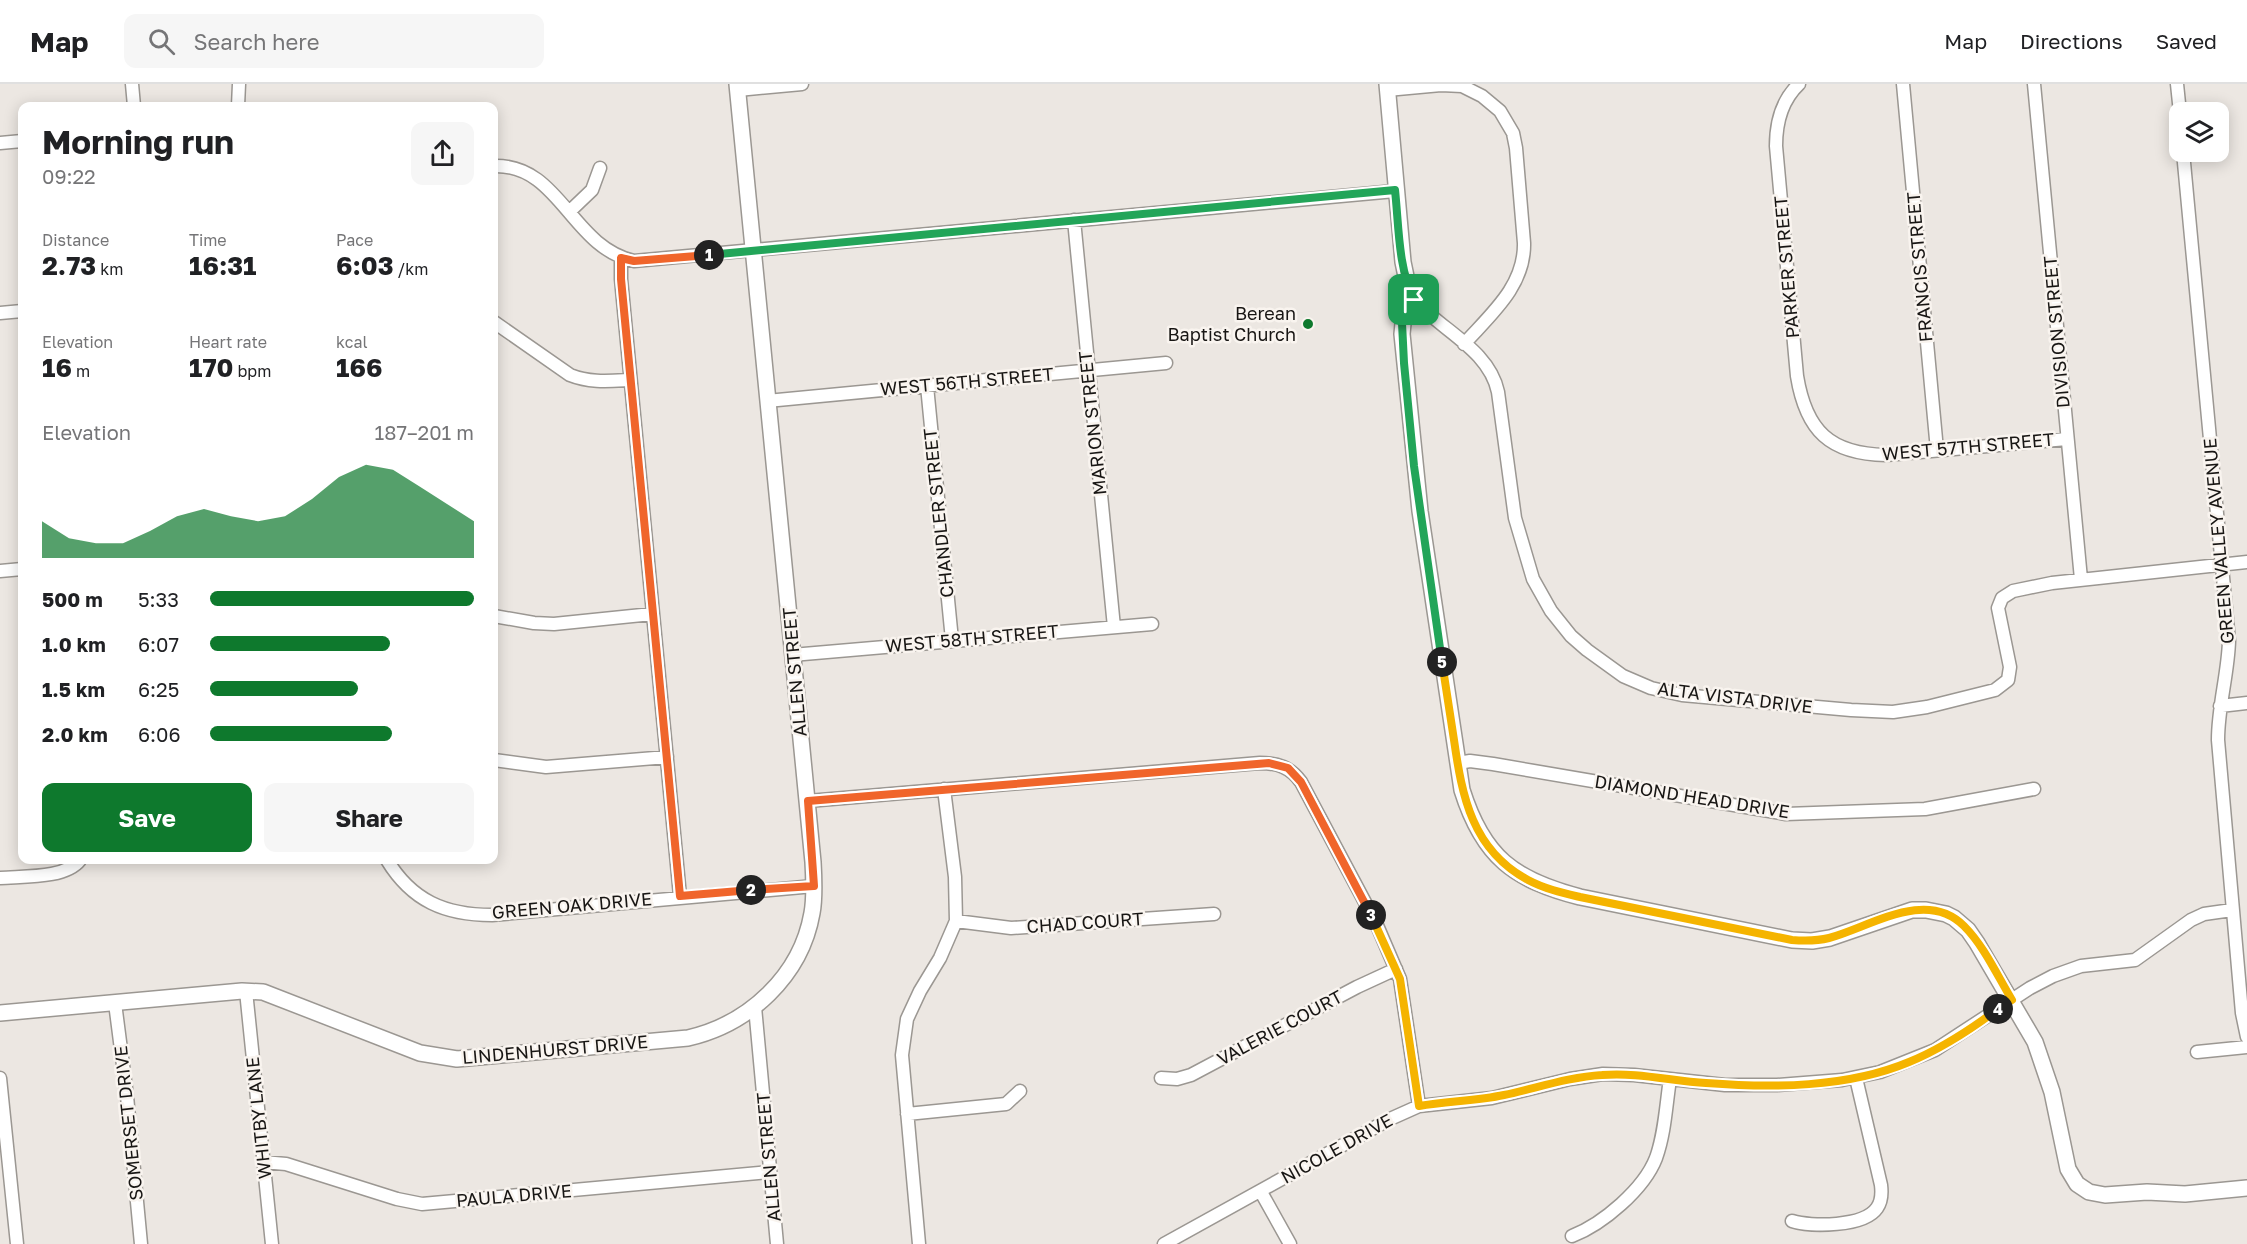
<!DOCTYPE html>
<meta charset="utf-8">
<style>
:root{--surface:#fff;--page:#f6f6f6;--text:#202124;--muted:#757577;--line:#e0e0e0;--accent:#0e792d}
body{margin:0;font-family:"Golos Text",sans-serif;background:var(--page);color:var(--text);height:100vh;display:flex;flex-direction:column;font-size:22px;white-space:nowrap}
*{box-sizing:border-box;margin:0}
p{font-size:20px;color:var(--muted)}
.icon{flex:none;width:33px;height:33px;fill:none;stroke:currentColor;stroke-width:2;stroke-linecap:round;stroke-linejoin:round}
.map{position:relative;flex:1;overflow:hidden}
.drawer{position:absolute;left:18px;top:18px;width:480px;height:762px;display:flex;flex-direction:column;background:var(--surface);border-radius:12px;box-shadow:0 3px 15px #0003}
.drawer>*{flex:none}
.controls{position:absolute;left:2169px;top:18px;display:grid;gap:12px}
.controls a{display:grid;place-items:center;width:60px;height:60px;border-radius:12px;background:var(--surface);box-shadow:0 3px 15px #0003;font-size:30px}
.pin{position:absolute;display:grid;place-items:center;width:51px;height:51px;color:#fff;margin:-26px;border-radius:12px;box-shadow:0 3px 9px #0006}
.km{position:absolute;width:30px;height:30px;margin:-15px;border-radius:50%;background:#222;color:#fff;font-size:16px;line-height:30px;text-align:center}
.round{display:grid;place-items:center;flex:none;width:63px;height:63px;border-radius:12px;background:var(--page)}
.overview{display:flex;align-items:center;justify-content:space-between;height:102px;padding:0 24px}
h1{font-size:33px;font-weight:700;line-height:45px}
.figures{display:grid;grid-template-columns:repeat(3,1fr);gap:9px;height:102px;padding:6px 24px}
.figures div{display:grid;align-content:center}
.figures b{font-size:26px;font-weight:700}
.figures small{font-size:16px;font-weight:400}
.figures p{font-size:16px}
.chart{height:168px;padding:12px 24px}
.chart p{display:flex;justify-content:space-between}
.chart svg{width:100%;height:108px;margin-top:6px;fill:var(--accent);opacity:.7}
.primary-button{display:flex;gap:12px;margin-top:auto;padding:12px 24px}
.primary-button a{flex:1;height:69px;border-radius:12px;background:var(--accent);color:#fff;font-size:24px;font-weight:700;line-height:69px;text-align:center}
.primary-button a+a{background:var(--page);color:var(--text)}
ul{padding:0 24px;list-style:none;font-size:20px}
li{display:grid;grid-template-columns:96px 72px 1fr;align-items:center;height:45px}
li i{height:15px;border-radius:8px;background:var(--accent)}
header{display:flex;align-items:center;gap:36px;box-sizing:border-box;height:84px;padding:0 30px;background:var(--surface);border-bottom:2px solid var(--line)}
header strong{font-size:28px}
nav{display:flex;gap:33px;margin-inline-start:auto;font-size:21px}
.search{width:420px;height:54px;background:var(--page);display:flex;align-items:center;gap:15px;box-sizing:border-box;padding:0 21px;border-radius:12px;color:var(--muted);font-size:22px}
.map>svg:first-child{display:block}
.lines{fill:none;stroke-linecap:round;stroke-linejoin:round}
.minor-casing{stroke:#9b9792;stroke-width:15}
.tertiary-casing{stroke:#9b9792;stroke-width:18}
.minor{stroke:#fff;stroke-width:12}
.tertiary{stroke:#fff;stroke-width:15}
.split-1-casing{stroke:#fff;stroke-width:12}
.split-2-casing{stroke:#fff;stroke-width:12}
.split-3-casing{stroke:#fff;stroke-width:12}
.split-4-casing{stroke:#fff;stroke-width:12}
.split-5-casing{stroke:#fff;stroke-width:12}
.split-6-casing{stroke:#fff;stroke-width:12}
.split-1{stroke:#22a559;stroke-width:8}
.split-2{stroke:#f0652b;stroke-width:8}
.split-3{stroke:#f0652b;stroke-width:8}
.split-4{stroke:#f5b400;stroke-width:8}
.split-5{stroke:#f5b400;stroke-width:8}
.split-6{stroke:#22a559;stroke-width:8}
.poi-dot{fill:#0e792d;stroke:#f9f4ef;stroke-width:2}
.labels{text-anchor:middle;stroke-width:5;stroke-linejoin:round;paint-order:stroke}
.street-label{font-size:18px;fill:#181614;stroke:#f9f4ef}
.poi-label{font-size:18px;fill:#181614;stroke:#f9f4ef;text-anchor:end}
</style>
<header>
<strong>Map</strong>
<div class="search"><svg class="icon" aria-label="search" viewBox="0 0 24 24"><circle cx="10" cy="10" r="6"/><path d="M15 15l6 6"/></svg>Search here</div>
<nav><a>Map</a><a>Directions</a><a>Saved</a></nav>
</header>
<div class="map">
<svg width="2247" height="1160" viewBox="0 0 2247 1160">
<rect width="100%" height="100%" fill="#ece7e2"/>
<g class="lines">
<!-- minor casing -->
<g class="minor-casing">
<path id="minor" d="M 132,0 L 134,22
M 1799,0 C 1782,16 1776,39 1776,62 L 1797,292 C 1806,347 1830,370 1886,371 L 2067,355
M 1903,0 L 1937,366
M 2034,0 L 2081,495
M 2177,0 L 2180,29
M 738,6 L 802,0
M 1387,6 L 1441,1 L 1462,2 L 1482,12 L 1500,27 L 1513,49 L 1516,64 L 1524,159 C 1525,202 1491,230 1464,260
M 238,22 L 239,0
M 0,59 L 22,57
M 2183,68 L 2229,557 C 2228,590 2218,622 2218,656 L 2242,929 L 2247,953
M 494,82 C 560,80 571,163 634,177 L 1395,107
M 569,128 L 592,106 L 600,84
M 1074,136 L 1114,543
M 621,174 L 621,195 L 680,812
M 1414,215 C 1440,246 1489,265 1498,308 L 1515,434 L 1533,495 L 1551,527 L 1571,552 L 1587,566 L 1623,592 L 1651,604 L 1682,611 L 1851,626 L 1893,628 L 1927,623 L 1995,606 L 2008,596 L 2010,583 L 1998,524 L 2002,514 L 2013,507 L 2052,499 L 2247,478
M 0,229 L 22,227
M 494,238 L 570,291 C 590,299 609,297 630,296
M 927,302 L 952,556
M 767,317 L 1166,279
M 0,487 L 22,485
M 494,532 L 534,539 L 554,540 L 652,530
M 792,571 L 1152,540
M 2220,622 L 2247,619
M 494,676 L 546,683 L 667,673
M 1458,679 L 1470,677 L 1493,680 L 1786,730 L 1925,725 L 2034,705
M 808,717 L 1260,679 C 1278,679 1290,683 1301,698 L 1376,839 L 1400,895 L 1419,1022
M 387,776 C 412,817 445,831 492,831 L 814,802
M 0,794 C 23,792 65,795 80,776
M 956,837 L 1011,844 L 1214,830
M 246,907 L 272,1160
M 115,919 L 127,1012 L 141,1160
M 755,923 L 777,1160
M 2197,968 L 2247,963
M 0,994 L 17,1160
M 1161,994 L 1177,995 L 1191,991 L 1357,903 L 1396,885
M 907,1030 L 1006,1020 L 1020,1007
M 263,1078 L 286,1080 L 397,1115 L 422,1120 L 770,1088
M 1261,1108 L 1290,1160
M 1792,1137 C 1811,1143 1864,1143 1877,1124 C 1882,1117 1882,1109 1881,1101 L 1856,994
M 1572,1152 C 1603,1140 1644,1105 1656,1074 C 1665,1049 1666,1021 1670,995
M 919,1160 L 902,971 L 907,935 L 920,907 L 940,874 L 956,837 L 955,793 L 944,705
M 1164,1160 L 1390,1035 L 1419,1022 L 1492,1014 L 1570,995 L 1603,990 L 1634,991 L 1725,1001 L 1777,1001 L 1842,996 L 1880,988 L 1935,966 L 2030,904 L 2053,892 L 2081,882 L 2135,876 L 2191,836 L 2204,830 L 2232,826"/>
</g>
<!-- tertiary casing -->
<g class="tertiary-casing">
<path id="tertiary" d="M 1387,0 L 1403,178 L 1408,202 L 1414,215 L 1404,229 L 1402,250 L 1420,427 L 1462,706 C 1483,773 1514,796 1580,813 L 1792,856 L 1812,857 L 1830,854 L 1912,826 L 1926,826 L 1946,830 L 1954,834 L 1968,846 L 1977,859 L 2035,958 L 2052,1008 L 2068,1085 L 2077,1100 L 2089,1108 L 2105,1111 L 2147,1108 L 2185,1110 L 2247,1104
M 0,929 L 242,907 L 263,908 L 420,969 L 457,975 L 688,954 C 749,940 801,892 812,829 C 815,813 814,795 813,778 L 737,0"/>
</g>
<!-- minor -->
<use href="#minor" class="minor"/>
<!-- tertiary -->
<use href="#tertiary" class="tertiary"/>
</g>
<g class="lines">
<!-- split-1 casing -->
<g class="split-1-casing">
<path id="split-1" d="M 709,171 L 1395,106 C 1399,143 1398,183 1414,216"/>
</g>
<!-- split-2 casing -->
<g class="split-2-casing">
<path id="split-2" d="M 709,171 L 634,177 L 621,174 L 621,195 L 680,812 L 751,806"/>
</g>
<!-- split-3 casing -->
<g class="split-3-casing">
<path id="split-3" d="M 751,806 L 814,802 L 808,717 L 1269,679 L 1288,684 L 1301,698 L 1371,831"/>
</g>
<!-- split-4 casing -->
<g class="split-4-casing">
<path id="split-4" d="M 1371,831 L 1400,895 L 1419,1022 C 1447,1017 1476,1017 1504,1011 C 1537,1004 1569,993 1602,991 C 1637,988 1672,997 1706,999 C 1772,1004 1847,1004 1909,978 C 1941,965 1970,946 1998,925"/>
</g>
<!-- split-5 casing -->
<g class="split-5-casing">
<path id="split-5" d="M 1442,578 C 1446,604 1450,630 1454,656 C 1462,712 1472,766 1528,796 C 1545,805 1563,809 1580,813 L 1792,856 C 1804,857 1817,857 1829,854 C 1870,843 1926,804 1964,842 C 1984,862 1997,891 2012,916 L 1998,925"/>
</g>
<!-- split-6 casing -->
<g class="split-6-casing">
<path id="split-6" d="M 1414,216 L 1408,222 L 1402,239 L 1404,279 L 1414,382 L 1442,578"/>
</g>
<!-- split-1 -->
<use href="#split-1" class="split-1"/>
<!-- split-2 -->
<use href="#split-2" class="split-2"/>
<!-- split-3 -->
<use href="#split-3" class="split-3"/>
<!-- split-4 -->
<use href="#split-4" class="split-4"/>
<!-- split-5 -->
<use href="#split-5" class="split-5"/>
<!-- split-6 -->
<use href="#split-6" class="split-6"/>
</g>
<!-- markers -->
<circle class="poi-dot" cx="1308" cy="240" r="6"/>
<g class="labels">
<!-- street labels -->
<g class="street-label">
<text transform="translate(1787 183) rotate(-95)" y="6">PARKER STREET</text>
<text transform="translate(1920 183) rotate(-95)" y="6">FRANCIS STREET</text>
<text transform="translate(2057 248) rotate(-95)" y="6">DIVISION STREET</text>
<text transform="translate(967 298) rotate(-5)" y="6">WEST 56TH STREET</text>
<text transform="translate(1093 339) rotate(-96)" y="6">MARION STREET</text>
<text transform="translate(1968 363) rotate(-5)" y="6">WEST 57TH STREET</text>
<text transform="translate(939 429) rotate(-96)" y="6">CHANDLER STREET</text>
<text transform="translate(2219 457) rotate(-95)" y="6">GREEN VALLEY AVENUE</text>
<text transform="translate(972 555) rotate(-5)" y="6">WEST 58TH STREET</text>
<text transform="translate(795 588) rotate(-95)" y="6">ALLEN STREET</text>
<text transform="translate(1735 614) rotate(7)" y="6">ALTA VISTA DRIVE</text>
<text transform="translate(1692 713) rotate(9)" y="6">DIAMOND HEAD DRIVE</text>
<text transform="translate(572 822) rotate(-5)" y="6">GREEN OAK DRIVE</text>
<text transform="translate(1085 839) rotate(-4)" y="6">CHAD COURT</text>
<text transform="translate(1280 944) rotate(-28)" y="6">VALERIE COURT</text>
<text transform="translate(555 966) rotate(-5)" y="6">LINDENHURST DRIVE</text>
<text transform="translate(259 1034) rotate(-96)" y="6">WHITBY LANE</text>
<text transform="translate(129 1039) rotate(-96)" y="6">SOMERSET DRIVE</text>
<text transform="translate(1337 1065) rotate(-29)" y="6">NICOLE DRIVE</text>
<text transform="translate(769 1073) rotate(-95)" y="6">ALLEN STREET</text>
<text transform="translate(514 1112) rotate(-5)" y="6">PAULA DRIVE</text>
</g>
<!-- poi labels -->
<g class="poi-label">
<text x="1296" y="236">Berean<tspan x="1296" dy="21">Baptist Church</tspan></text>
</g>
</g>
</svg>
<div class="controls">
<a><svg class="icon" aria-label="layers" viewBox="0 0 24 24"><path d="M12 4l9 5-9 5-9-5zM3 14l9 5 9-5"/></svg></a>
</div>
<div class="pin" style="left:1414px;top:216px;background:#1e9e55"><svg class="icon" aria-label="arrive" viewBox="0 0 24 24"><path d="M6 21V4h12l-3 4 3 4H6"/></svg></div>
<b class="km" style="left:709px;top:171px">1</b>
<b class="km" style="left:751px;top:806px">2</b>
<b class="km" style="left:1371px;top:831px">3</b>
<b class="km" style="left:1998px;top:925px">4</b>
<b class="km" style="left:1442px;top:578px">5</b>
<section class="drawer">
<div class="overview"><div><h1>Morning run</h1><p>09:22</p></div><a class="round"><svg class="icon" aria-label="share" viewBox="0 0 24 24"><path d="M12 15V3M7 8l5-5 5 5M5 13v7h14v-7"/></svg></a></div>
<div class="figures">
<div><p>Distance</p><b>2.73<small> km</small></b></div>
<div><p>Time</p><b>16:31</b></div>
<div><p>Pace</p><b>6:03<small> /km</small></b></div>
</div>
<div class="figures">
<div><p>Elevation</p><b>16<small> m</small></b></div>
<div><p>Heart rate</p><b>170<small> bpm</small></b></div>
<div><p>kcal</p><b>166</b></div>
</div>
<div class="chart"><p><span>Elevation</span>187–201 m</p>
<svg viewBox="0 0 160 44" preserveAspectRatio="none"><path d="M0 44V29L10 36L20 38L30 38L40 33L50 27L60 24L70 27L80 29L90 27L100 20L110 11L120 6L130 8L140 15L150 22L160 29V44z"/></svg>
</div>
<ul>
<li><b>500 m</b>5:33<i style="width:100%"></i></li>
<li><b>1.0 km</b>6:07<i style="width:68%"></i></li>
<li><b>1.5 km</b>6:25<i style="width:56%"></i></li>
<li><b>2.0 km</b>6:06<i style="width:69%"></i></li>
</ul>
<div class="primary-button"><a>Save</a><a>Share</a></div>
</section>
</div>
